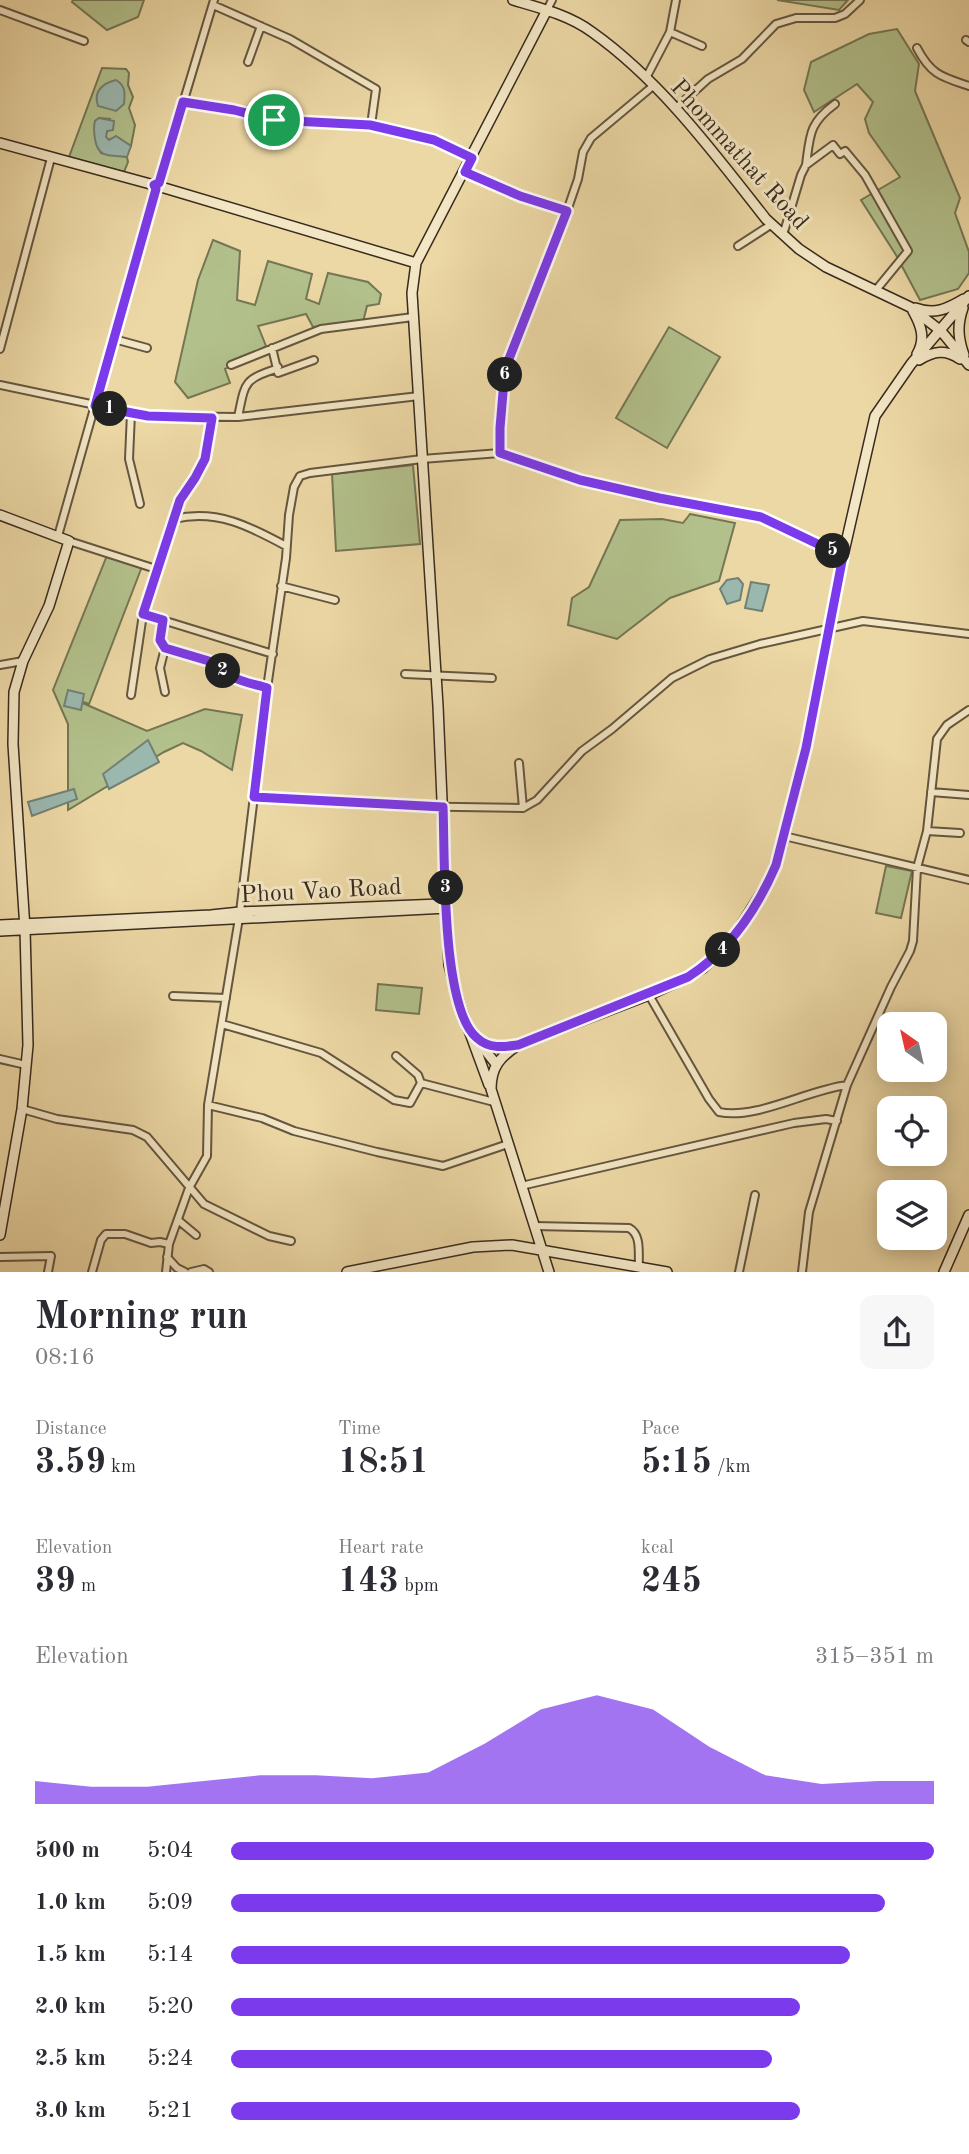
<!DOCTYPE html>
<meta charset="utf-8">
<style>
:root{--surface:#fff;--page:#f7f7f7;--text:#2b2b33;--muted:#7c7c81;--accent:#7c3aed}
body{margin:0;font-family:"Old Standard TT",serif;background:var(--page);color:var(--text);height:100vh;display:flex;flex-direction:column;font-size:26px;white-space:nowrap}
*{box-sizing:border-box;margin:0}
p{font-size:23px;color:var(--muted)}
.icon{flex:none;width:38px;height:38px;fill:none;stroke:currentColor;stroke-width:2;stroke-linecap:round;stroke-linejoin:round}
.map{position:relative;height:1272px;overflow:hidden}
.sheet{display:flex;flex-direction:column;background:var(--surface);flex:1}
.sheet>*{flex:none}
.needle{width:46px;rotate:326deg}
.controls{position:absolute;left:877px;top:1012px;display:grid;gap:14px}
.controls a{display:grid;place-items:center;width:70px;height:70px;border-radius:14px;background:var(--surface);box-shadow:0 4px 18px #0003;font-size:35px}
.pin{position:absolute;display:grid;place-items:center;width:60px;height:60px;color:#fff;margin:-30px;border:4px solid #fff;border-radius:50%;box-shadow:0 2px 7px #0007}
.km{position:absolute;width:35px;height:35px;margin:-18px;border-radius:50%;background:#222;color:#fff;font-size:19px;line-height:35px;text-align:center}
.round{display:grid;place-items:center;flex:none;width:74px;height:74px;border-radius:14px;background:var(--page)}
.overview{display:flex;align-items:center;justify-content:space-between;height:119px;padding:0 35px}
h1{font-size:38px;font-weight:700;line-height:52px}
.figures{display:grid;grid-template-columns:repeat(3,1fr);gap:10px;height:119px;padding:7px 35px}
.figures div{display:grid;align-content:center}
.figures b{font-size:35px;font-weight:700}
.figures small{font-size:19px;font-weight:400}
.figures p{font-size:19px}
.chart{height:196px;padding:14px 35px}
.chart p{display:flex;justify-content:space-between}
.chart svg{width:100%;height:126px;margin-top:7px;fill:var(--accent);opacity:.7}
ul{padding:0 35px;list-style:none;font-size:23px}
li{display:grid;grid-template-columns:112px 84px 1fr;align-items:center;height:52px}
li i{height:18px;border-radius:9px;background:var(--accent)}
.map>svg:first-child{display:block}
.green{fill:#b2c08b;stroke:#757654;stroke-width:2}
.water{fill:#9bb8af;stroke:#738075;stroke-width:2}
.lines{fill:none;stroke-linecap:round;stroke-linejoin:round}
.street-casing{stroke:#655640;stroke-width:10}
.secondary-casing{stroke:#382b1e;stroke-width:12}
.street{stroke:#f3e6c4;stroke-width:6}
.secondary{stroke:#f3e6c4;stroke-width:9}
.route-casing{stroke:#fff;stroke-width:14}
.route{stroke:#7c3aed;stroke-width:9}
.labels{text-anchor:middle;stroke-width:6;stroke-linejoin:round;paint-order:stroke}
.street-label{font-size:24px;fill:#382b1e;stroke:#f3e6c4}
</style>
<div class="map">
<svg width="969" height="1272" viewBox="0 0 969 1272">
<rect width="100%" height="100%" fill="#ecd8a5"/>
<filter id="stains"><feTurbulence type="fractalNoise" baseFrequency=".00286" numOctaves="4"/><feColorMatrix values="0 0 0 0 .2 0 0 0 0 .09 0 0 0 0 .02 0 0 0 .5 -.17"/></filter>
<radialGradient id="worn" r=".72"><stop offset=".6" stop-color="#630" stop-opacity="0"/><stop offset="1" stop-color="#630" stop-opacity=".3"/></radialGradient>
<!-- green -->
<path class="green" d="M 73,0 L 144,0 L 138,17 L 107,30 L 72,2 Z
M 777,0 L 848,0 L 839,10 Z
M 897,29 L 919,64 L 915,91 L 960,198 L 955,213 L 969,252 L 969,273 L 958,289 L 920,300 L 896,255 L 861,200 L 900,177 L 869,133 L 865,119 L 873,102 L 857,84 L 814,112 L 804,90 L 811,62 L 869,34 Z
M 102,68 L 126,69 L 129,73 L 128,85 L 133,97 L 129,108 L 135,125 L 131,146 L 116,137 L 109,140 L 106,138 L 105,134 L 110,129 L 110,119 L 99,118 L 95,121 L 101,153 L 127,157 L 128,162 L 124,172 L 69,157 Z
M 213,240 L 240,251 L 237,300 L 255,305 L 268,261 L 312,274 L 306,299 L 319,304 L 328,273 L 368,282 L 381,294 L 379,304 L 367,306 L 363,322 L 313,327 L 306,314 L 258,326 L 266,346 L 225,369 L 230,383 L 188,398 L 175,382 L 198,280 Z
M 669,327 L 720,357 L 667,448 L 616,418 Z
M 413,465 L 420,544 L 336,551 L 332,474 Z
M 690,514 L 735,523 L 719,581 L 670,598 L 617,639 L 568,625 L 572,598 L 589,587 L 620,520 L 662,519 L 683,523 Z
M 108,553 L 143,564 L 89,704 L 71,698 L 147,731 L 205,709 L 242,715 L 232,770 L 201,751 L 183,743 L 164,752 L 68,810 L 68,724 L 53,690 Z
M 886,866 L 912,871 L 901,918 L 876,913 Z
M 378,984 L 422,988 L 419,1014 L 376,1010 Z"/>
<!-- water -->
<path class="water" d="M 116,80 C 126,86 125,94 124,104 L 116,111 L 98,106 C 93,91 103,83 116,80 Z
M 99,118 L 114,121 L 113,130 L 107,131 L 106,137 L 109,140 L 116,136 L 131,146 L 127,157 C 110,155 98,159 95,139 C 94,132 93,127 95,121 Z
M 738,578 L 743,584 L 740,600 L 727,604 L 720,589 L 727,580 Z
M 751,582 L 769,585 L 762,611 L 745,608 Z
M 68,690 L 84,694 L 81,710 L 64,706 Z
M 148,740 L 159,762 L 109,789 L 103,774 Z
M 74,789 L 77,799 L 32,816 L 28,802 Z"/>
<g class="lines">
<!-- street casing -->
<g class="street-casing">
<path id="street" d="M 213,5 L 290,39 L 376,89 L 371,125
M 0,10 L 84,41
M 547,10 L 552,0
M 670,32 L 702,46
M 966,40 L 969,42
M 917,48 C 931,75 942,77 969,86
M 248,62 L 261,26
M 646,78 L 670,32 L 676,0
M 183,102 L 234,110 L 274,120 L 371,125 L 434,140 L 472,158
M 675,109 L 708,79 L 742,59 L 776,24 L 796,18 L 835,18 L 845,14 L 860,0
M 806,165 C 810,135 809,123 835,104
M 465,172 L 520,196 L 567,211 L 578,179 L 583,152 L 591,138 L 653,86
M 159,183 L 214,0
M 783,235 L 801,175 L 806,165 L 833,145 L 840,154 L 845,151 L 865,175 L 908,251 L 876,290
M 738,246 L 772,224
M 114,339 L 147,348
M 272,348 L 278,373 L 314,360
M 0,349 L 51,158
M 231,365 L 321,329 L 413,317
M 0,385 L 148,416 L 238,417 L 419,396
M 131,413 L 129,459 L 140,504
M 238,417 C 245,384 243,379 276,369 L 278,367
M 500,453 L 500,428 L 505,369 L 567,211
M 174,519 C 217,509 249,526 286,546
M 58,536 L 156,189
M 69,541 L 156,569
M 281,586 L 335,600
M 143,614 L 273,654
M 163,620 L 160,641 L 165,648 L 219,664 C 227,680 251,683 267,688
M 0,665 L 23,661
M 405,674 L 492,678
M 165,692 L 160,668 L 165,648
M 131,695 L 143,614 L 180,500 L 195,478 L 205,459 L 212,417
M 519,763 L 523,808
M 931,792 L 969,795
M 254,798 L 392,806 L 523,808 L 537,800 L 582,751 L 612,729 L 672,678 L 710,659 L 760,644 L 863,621 L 969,634
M 927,831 L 960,833
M 784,836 L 969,880
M 649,995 L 709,1099 L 719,1112 C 756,1120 807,1090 847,1085
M 173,996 L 226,998
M 222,1024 L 321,1053 L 394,1100 L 410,1103 L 421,1083
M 396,1056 L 418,1075 L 421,1083 L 494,1102
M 0,1059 L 26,1065
M 208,1105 L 262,1118 L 294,1131 L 377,1152 L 443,1166 L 508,1144
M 22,1109 L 57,1119 L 133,1130 L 147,1137 L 204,1204 L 269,1236 L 291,1241
M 521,1186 L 794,1123 L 826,1119 L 837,1121
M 178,1220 L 196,1235
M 534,1226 L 629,1228 C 642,1235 638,1254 639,1267
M 0,1257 L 51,1256 L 48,1272
M 167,1257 L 177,1268 L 185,1272
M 92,1272 L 101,1240 L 106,1234 L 125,1234 L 151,1243 L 160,1242 L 169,1244
M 166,1272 L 169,1244 L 189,1188 L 207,1156 L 208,1105 L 240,912 L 267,688 L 286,558 L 289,515 L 294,487 L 300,476 L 310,473 L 422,459 L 500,453 L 580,479 L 659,498 L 761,517 L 843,556
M 191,1272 L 204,1269 L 209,1272
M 739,1272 L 755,1195
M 802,1272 L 809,1212 L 847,1085 L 891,987 L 910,951 L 913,941 L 917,868 L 927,831 L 937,739 L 947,725 L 969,710"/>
</g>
<!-- secondary casing -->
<g class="secondary-casing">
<path id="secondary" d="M 513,0 C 540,8 569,15 592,32 C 661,81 714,153 766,219 L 799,249 L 826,267 L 910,307 L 941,331 L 969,365
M 0,143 L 154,185
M 161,187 L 416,263
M 915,308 C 935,315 947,309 964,299
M 963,308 C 957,325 958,338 964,355
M 913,311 C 921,325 926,339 917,354
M 919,360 C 934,351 945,349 960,359
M 0,515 L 69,541 L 49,606 L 23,661 L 14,692 L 13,744 L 25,929 L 28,1045 L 22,1109 L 0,1235
M 0,925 L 211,915 L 240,912 L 440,904 L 447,908 L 0,931
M 473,1035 L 496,1064
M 479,1040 L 499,1048 L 513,1046
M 489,1085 L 460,1006 L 449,965 L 438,706 L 412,293 L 416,263 L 547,10
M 347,1272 L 473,1247 L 512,1245 L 667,1272
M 549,1272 L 491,1089 C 491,1067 500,1057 518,1045 L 649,995 L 688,977 L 703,968 L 730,943 L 769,881 L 781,849 L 806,748 L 843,556 L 875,416 L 911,364 L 969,296
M 944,1272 L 969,1215"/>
</g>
<!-- street -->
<use href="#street" class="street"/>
<!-- secondary -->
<use href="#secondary" class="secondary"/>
</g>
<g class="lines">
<!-- route casing -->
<g class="route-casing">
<path id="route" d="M 183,102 L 234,110 L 274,120 L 370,125 L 434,140 L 472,158 L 465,172 L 520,196 L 567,211 L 505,369 L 500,428 L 500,453 L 580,480 L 659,498 L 761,517 L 843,556 L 806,748 L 776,865 C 757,909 729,951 688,977 L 518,1045 C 503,1047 489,1049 477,1038 C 441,1009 445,855 443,807 L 254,797 L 267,688 C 251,683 227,680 219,664 L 165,648 L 160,640 L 163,620 L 143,614 L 180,500 L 195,478 L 205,459 L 212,418 L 148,416 L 95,406 L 156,189 L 154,185 L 159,183 Z"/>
</g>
<!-- route -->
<use href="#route" class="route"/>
</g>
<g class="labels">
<!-- street labels -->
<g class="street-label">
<text transform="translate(740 154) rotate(48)" y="8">Phommathat Road</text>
<text transform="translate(321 890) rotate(-3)" y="8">Phou Vao Road</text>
</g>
</g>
<rect width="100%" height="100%" filter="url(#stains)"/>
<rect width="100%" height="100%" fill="url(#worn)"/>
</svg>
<div class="controls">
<a><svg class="needle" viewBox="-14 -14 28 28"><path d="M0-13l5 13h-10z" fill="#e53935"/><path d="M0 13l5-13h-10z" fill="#7c7c81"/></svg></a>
<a><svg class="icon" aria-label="locate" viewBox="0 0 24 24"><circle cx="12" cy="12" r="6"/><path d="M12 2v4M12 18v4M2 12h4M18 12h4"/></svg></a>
<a><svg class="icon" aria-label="layers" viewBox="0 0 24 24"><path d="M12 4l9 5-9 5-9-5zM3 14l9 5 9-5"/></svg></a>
</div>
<div class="pin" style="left:274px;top:120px;background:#1e9e55"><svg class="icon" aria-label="arrive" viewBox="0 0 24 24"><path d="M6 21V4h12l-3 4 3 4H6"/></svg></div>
<b class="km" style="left:110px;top:409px">1</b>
<b class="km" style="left:223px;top:671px">2</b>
<b class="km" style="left:446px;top:888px">3</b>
<b class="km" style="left:723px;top:950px">4</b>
<b class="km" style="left:833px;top:551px">5</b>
<b class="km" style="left:505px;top:375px">6</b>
</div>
<section class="sheet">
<div class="overview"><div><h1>Morning run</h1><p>08:16</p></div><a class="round"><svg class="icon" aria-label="share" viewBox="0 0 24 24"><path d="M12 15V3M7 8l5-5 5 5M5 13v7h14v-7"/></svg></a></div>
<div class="figures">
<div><p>Distance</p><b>3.59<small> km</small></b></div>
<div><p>Time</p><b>18:51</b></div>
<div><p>Pace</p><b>5:15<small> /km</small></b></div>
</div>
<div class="figures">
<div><p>Elevation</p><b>39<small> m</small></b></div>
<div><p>Heart rate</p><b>143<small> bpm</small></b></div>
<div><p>kcal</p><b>245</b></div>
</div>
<div class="chart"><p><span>Elevation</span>315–351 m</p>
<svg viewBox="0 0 160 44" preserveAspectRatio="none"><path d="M0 44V36L10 38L20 38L30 36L40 34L50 34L60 35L70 33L80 23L90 11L100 6L110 11L120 24L130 34L140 37L150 36L160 36V44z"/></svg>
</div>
<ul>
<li><b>500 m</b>5:04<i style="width:100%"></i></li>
<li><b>1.0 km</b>5:09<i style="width:93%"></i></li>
<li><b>1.5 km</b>5:14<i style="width:88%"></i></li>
<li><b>2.0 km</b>5:20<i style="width:81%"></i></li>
<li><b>2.5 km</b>5:24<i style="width:77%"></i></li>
<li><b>3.0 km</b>5:21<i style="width:81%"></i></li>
</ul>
</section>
